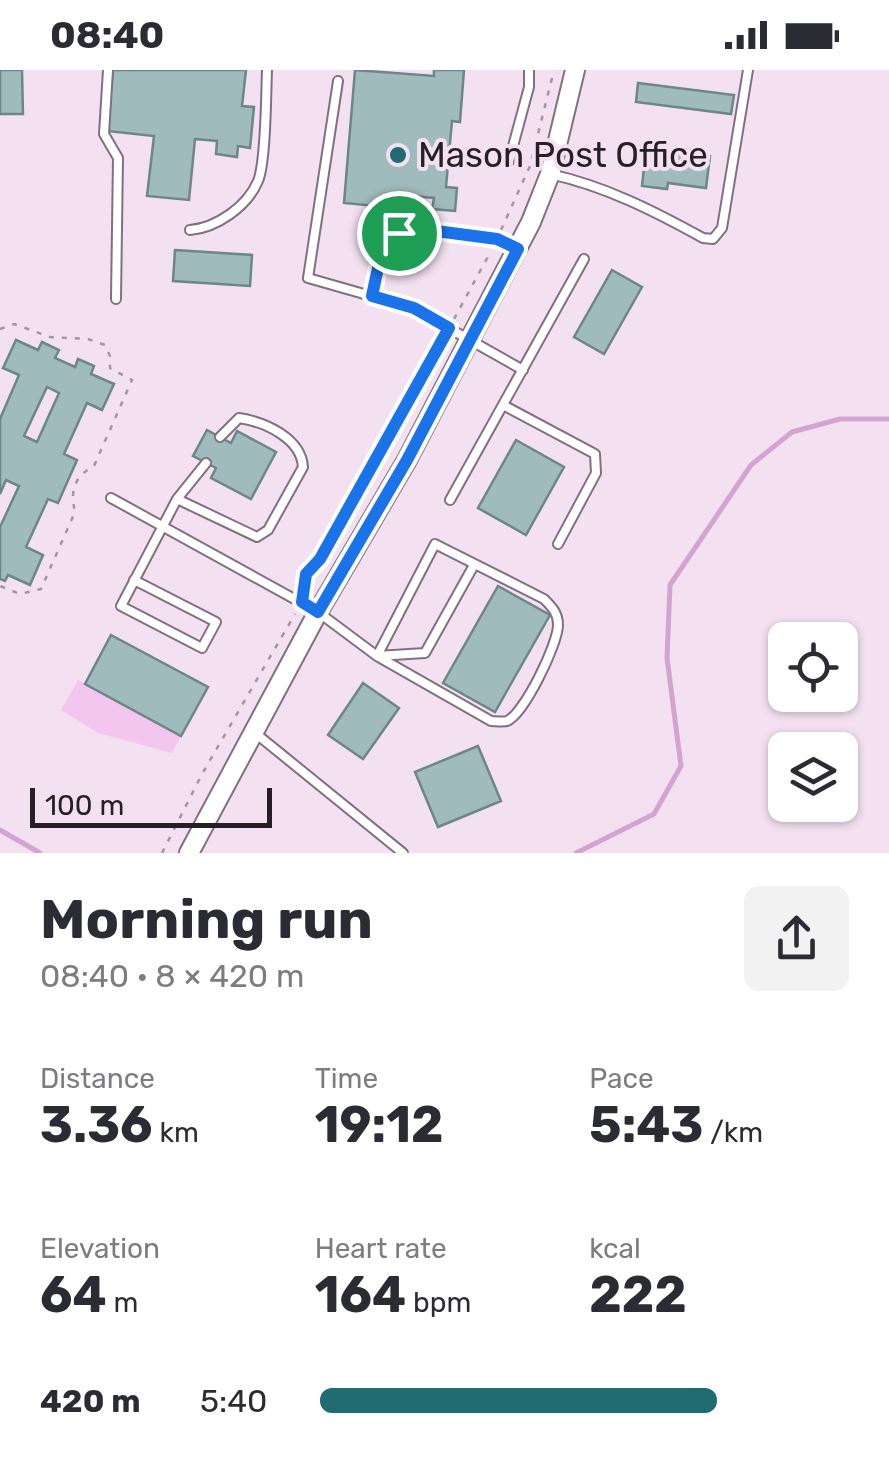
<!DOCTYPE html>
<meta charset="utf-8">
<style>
:root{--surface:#fff;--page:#f2f2f3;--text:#2b2b33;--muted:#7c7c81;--accent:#206c71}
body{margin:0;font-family:Rubik,sans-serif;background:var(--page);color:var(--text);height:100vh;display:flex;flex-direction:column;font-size:38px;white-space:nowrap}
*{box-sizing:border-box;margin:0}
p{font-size:32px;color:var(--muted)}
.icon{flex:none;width:55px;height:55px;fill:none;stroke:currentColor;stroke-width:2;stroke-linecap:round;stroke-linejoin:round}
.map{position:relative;height:783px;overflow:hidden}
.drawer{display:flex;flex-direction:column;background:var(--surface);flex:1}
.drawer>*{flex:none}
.fabs{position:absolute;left:768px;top:552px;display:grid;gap:20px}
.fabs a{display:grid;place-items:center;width:90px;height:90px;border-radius:15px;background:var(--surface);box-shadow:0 2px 8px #0004;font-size:50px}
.scale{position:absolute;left:30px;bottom:25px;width:242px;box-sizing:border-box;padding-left:10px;border:5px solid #262026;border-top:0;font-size:28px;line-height:35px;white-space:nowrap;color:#262026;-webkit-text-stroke:8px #f3e1f2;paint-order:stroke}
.pin{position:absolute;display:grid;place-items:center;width:85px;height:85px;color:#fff;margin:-42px;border:5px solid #fff;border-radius:50%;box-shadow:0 2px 10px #0007}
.round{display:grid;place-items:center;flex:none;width:105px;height:105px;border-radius:15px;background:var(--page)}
.summary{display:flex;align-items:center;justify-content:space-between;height:170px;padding:0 40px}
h1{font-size:55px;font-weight:700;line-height:75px}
.metrics{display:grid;grid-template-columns:repeat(3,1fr);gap:15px;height:170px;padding:10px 40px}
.metrics div{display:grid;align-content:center}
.metrics b{font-size:50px;font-weight:700}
.metrics small{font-size:28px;font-weight:400}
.metrics p{font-size:28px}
ul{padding:0 40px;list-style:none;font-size:32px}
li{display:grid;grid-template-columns:160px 120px 1fr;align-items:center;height:75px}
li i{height:25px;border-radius:12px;background:var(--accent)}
.status{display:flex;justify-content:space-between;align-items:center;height:70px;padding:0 50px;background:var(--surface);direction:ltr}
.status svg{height:28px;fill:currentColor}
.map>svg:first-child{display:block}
.green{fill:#f3c6f0}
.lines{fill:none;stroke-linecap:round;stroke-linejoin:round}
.stream{stroke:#d5a3d2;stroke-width:5}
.building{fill:#a0bbbd;stroke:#6d8688;stroke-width:2.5;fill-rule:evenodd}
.service-casing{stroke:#817180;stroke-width:12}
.tertiary-casing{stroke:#817180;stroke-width:22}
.path{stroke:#a295a2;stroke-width:2.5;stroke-dasharray:5 8;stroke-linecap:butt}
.service{stroke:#fff;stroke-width:8}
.tertiary{stroke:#fff;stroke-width:18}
.route-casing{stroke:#fff;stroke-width:20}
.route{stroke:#1a73e8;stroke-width:12}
.poi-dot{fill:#206c71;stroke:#f3e1f2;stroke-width:4}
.labels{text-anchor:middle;stroke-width:8;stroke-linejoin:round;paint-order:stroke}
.poi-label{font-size:35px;fill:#262026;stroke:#f3e1f2;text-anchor:start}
</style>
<div class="status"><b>08:40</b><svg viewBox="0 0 49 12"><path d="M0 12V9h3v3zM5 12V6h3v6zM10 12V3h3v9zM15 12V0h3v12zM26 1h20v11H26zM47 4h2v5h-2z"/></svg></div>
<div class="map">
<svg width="889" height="783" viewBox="0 0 889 783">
<rect width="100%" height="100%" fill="#f3e1f2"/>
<!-- green -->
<path class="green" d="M 78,610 L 181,666 L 172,683 L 98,663 L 61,640 Z"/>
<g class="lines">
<!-- stream -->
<path class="stream" d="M 0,760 L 40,783
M 576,783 L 654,744 L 681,696 L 667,588 L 670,515 L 751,395 L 792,362 L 840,349 L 889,349"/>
</g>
<!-- building -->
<path class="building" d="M 0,0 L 22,0 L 23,44 L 0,44 Z
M 113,0 L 246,0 L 242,36 L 254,37 L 250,78 L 238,76 L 237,87 L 216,84 L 217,71 L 195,69 L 189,130 L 147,126 L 154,66 L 107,61 Z
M 355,0 L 434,6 L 434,0 L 464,0 L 460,52 L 452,51 L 446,117 L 457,118 L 455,141 L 432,139 L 434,128 L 387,124 L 385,137 L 344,133 Z
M 638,13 L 734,25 L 731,44 L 636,32 Z
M 646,78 L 710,86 L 706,118 L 668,113 L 667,119 L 642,116 Z
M 175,180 L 252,185 L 250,216 L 173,211 Z
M 612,200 L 642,217 L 604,284 L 574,267 Z
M 16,270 L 38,280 L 42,272 L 59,280 L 55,288 L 75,297 L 78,289 L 94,296 L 91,304 L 114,314 L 102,340 L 87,333 L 64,384 L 77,390 L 58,433 L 48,429 L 26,477 L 43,485 L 30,515 L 8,505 L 5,511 L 0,509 L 0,457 L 19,416 L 6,410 L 0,424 L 0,349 L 19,305 L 3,298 ZM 47,317 L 59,323 L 37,372 L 24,366 Z
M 207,360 L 231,373 L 237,361 L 276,382 L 251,429 L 211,408 L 216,398 L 193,386 Z
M 516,370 L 564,397 L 526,465 L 478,438 Z
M 498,516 L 550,545 L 495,642 L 443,613 Z
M 111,565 L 208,617 L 181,666 L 85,614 Z
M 363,613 L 399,638 L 363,689 L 328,665 Z
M 478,676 L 501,731 L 438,757 L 415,702 Z"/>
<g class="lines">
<!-- service casing -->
<g class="service-casing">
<path id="service" d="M 108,0 L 104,64 L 118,88 L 116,229
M 338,11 L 308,208 L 413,238 L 523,300
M 509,91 L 529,17 L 529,0
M 550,104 C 605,116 654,141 703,168 L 713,169 L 722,158 L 748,0
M 190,160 C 216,158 247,137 258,111 C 266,92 266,24 267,0
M 373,226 C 376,209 378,188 389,173 C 408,146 491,167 517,179
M 503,335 L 595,384 L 596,403 L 558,474
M 111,428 L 318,542 L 377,586 L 491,651 C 494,651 504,652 507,651 C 524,644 558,574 558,555 C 558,543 552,537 544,529 L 435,474 L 377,586
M 177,429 L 206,393
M 450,430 L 584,189
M 134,510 L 216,552 L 202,578 L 121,536 L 177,429 L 257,467 L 268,460 L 303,397 C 301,368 265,352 239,348 L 220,367
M 377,586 L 425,583 L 474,495
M 254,662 L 403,783"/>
</g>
<!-- tertiary casing -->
<g class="tertiary-casing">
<path id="tertiary" d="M 189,783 L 318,542 L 407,390 L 531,152 L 550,104 L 575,0"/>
</g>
<!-- path -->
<path class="path" d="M 501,160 L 530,96 L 554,0
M 454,249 L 491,181
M 0,259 L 14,254 L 50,267 L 88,269 L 105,275 L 110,286 L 110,298 L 132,310 L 94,396 C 74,407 70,420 75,442 L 41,519 L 20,524 L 0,516
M 304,518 L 307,504 L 320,489 L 443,269
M 162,783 L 202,704 L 295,544"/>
<!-- service -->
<use href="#service" class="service"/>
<!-- tertiary -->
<use href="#tertiary" class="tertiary"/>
</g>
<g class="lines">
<!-- route casing -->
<g class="route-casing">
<path id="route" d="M 421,159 L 497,169 L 518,179 L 407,390 L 318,542 L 302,532 L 306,504 L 320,489 L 449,258 L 414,238 L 372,226 C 380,190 380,166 421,159 Z"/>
</g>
<!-- route -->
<use href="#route" class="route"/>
</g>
<!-- markers -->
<circle class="poi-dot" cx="398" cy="85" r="10"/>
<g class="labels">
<!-- poi labels -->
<g class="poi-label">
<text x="418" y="97">Mason Post Office</text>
</g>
</g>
</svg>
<div class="fabs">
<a><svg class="icon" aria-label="locate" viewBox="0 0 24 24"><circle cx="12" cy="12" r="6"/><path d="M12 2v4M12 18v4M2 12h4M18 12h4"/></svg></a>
<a><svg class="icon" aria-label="layers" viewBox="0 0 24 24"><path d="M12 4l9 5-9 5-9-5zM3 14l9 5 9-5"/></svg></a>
</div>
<div class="scale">100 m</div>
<div class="pin" style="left:399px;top:163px;background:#1e9e55"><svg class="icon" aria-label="arrive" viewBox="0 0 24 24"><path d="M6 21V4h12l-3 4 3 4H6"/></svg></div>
</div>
<section class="drawer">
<div class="summary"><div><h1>Morning run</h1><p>08:40 · 8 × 420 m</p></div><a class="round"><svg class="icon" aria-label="share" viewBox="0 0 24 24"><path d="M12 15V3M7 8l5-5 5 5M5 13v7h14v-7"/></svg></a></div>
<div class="metrics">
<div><p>Distance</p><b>3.36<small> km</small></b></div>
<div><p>Time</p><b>19:12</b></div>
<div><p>Pace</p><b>5:43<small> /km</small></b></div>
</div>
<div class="metrics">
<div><p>Elevation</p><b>64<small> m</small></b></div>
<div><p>Heart rate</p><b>164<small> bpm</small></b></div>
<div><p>kcal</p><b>222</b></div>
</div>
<ul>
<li><b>420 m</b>5:40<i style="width:75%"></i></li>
</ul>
</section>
